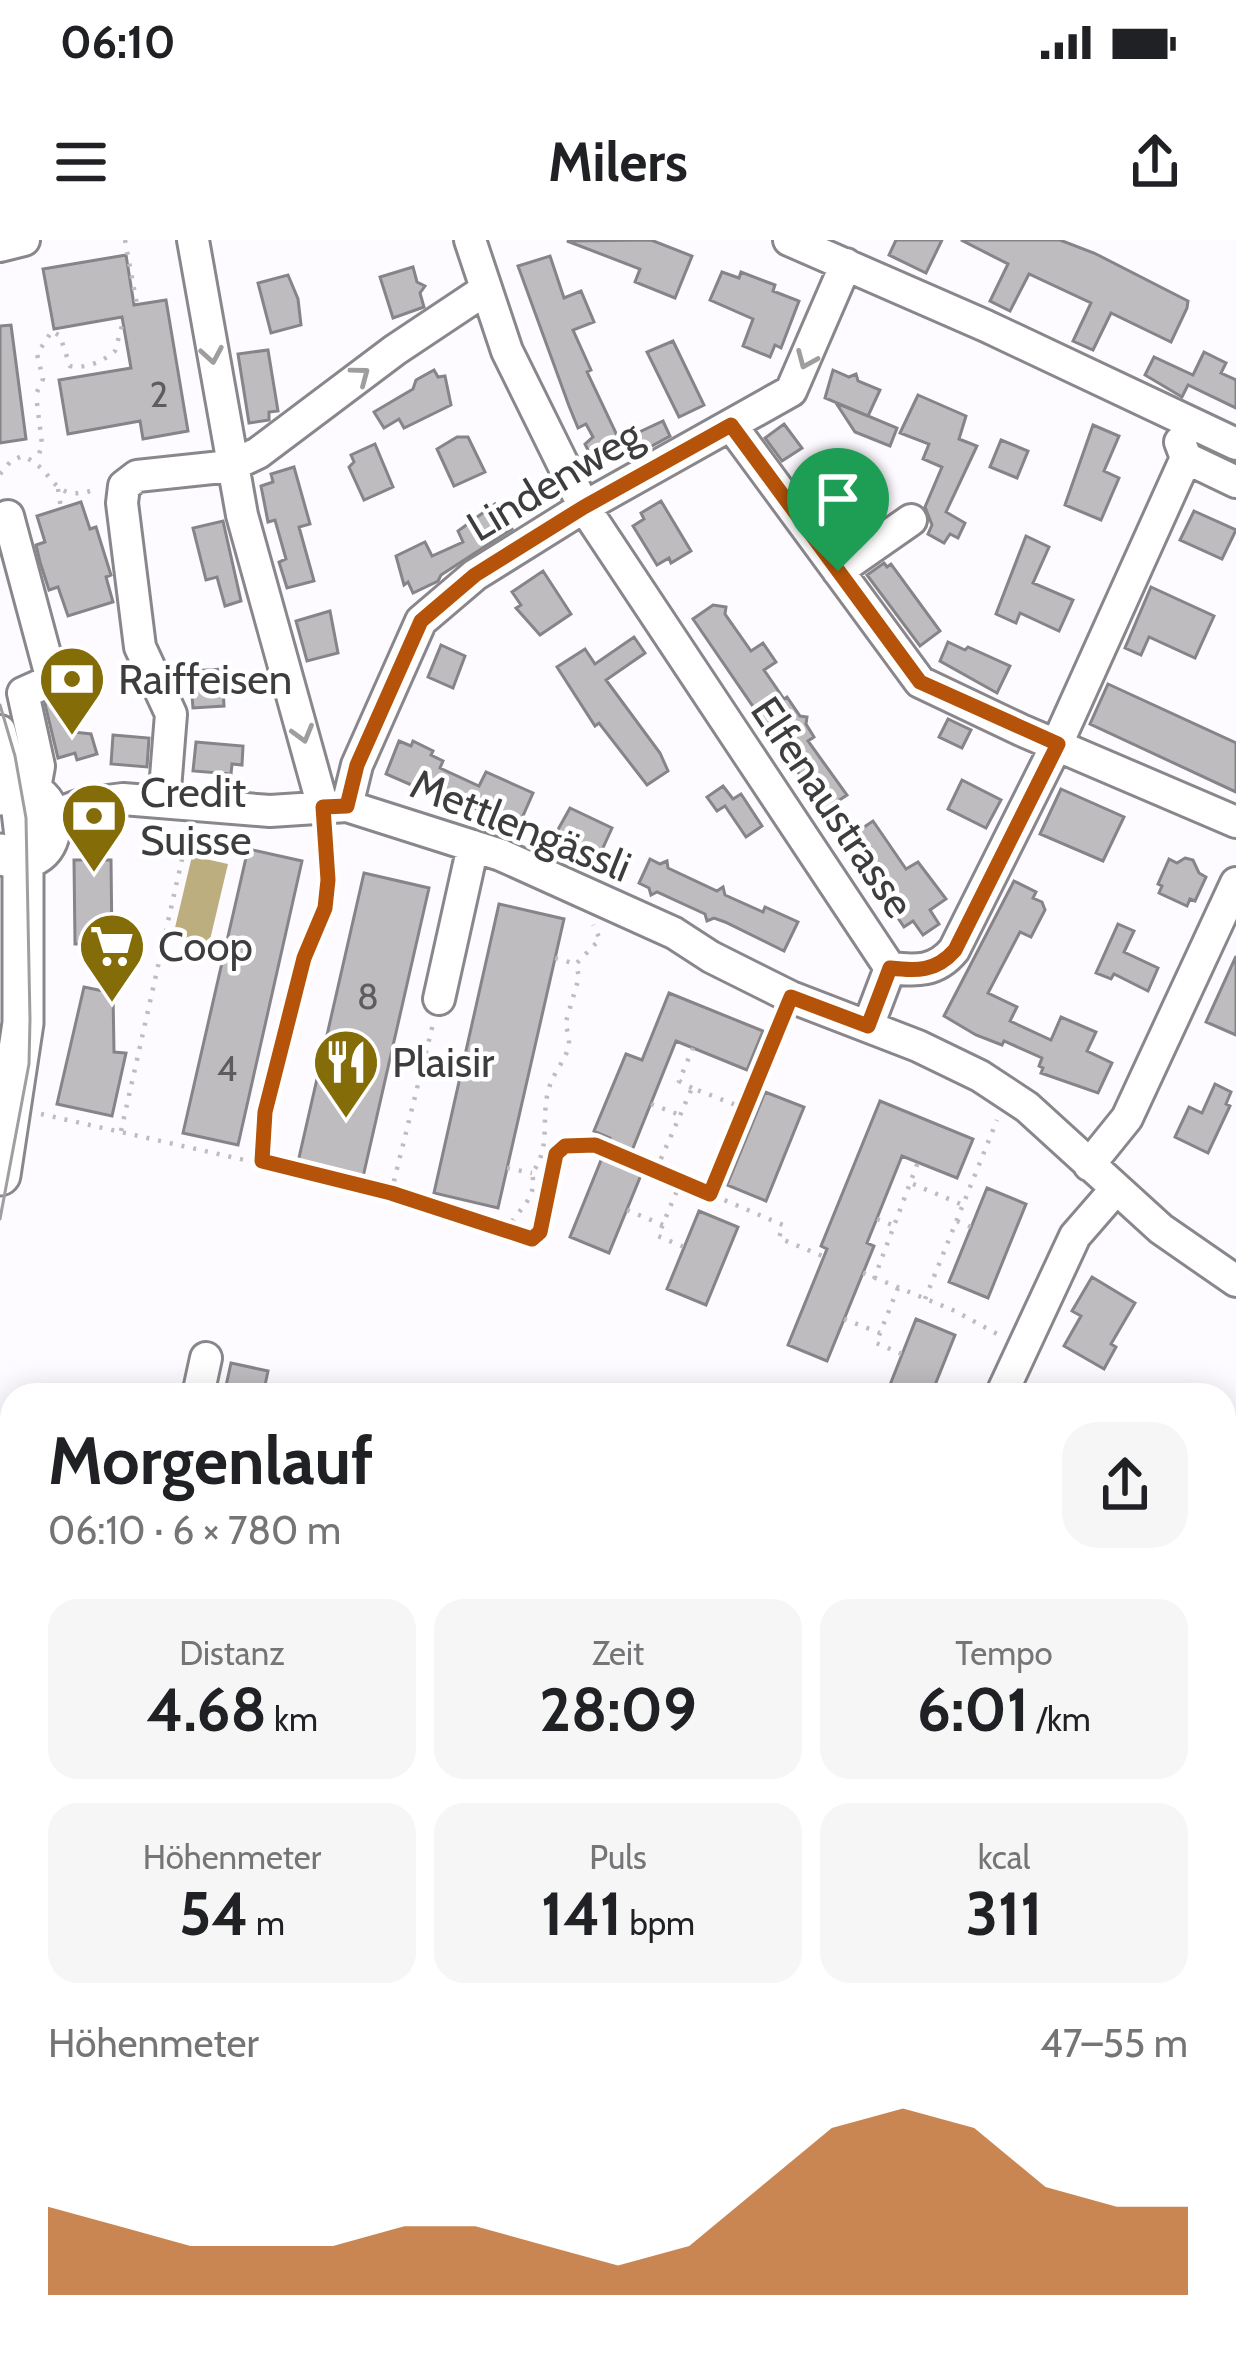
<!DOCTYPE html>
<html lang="de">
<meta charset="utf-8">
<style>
:root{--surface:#fff;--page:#f6f6f6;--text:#202124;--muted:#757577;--accent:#b45309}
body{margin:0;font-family:Cabin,sans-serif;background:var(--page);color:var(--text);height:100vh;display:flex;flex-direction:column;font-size:45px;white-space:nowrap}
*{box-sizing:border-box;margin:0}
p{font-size:39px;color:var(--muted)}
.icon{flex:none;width:66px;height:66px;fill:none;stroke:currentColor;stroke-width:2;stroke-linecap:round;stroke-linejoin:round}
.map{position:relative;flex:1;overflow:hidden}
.panel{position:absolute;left:0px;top:1143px;width:1236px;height:972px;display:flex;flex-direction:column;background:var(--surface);border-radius:36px 36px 0 0;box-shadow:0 6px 30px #0003}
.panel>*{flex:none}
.pin{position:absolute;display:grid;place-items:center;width:102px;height:102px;color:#fff;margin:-123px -51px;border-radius:50% 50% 50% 0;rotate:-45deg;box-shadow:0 0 12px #0007}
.pin .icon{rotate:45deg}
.round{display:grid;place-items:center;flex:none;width:126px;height:126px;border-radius:36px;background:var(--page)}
.headline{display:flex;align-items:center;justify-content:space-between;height:204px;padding:0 48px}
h1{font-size:66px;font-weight:700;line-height:90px}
.figures{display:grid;grid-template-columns:repeat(3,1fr);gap:18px;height:204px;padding:12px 48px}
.figures div{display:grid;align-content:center;border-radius:30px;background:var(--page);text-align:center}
.figures b{font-size:60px;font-weight:700}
.figures small{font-size:33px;font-weight:400}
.figures p{font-size:33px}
.chart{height:336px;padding:24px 48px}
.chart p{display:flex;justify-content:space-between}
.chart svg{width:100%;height:216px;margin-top:12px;fill:var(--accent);opacity:.7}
.status{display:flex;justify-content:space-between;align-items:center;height:84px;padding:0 60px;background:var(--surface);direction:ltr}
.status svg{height:33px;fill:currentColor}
header{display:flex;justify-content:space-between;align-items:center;height:156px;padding:0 48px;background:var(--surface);font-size:54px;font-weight:700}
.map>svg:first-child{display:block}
.water{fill:#bcae7e}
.building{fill:#bfbcc0;stroke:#878489;stroke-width:3}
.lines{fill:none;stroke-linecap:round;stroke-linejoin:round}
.minor-casing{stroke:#8a878c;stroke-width:36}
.major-casing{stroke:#8a878c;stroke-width:45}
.path{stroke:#bebcbf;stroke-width:4.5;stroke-dasharray:3 9;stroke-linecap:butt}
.minor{stroke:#fff;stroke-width:30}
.major{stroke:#fff;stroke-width:39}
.tram{stroke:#a09ea1;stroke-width:3}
.oneway{stroke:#9e9e9e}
.route-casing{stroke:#fff;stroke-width:24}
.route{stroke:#b45309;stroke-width:15}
.labels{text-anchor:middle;stroke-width:9;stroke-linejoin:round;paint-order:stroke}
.number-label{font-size:36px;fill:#5e5c5e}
.street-label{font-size:42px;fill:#3d3c3e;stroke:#fff}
.poi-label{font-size:42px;fill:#3d3c3e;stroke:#fff;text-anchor:start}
</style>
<div class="status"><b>06:10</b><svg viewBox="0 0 49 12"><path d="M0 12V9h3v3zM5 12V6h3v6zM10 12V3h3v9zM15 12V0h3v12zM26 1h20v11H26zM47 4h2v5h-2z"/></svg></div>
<header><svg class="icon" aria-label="menu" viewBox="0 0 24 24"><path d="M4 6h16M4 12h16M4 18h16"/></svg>Milers<svg class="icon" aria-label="share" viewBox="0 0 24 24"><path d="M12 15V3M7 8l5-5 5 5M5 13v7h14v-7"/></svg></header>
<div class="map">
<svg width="1236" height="2115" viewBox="0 0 1236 2115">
<rect width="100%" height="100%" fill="#fdfbff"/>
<!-- water -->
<path class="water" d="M 192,616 L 228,624 L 209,704 L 173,696 Z"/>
<!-- building -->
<path class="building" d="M 651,0 L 692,16 L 675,58 L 635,42 L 640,29 L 567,1 Z
M 896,0 L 942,0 L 926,33 L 889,15 Z
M 961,0 L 1060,0 L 1094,13 L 1188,61 L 1187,68 L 1171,102 L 1111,73 L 1093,110 L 1073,101 L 1091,63 L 1029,34 L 1010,71 L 990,61 L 1008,24 Z
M 126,15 L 134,65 L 166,60 L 188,191 L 143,199 L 140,181 L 68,194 L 59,140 L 131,128 L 122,77 L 54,89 L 43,29 Z
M 550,16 L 564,58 L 581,51 L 594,82 L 573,90 L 591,130 L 587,132 L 624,210 L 595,224 L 585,204 L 593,197 L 586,184 L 578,188 L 569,166 L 518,26 Z
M 413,27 L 417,42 L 425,46 L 420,53 L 424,67 L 393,78 L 380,37 Z
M 722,32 L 739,38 L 741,32 L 775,45 L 773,51 L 799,61 L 781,108 L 775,105 L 770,117 L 743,106 L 753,79 L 710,60 Z
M 288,35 L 298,59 L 301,85 L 271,93 L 258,43 Z
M 11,85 L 26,199 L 0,203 L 0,86 Z
M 673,101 L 704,165 L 679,177 L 647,112 Z
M 268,110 L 278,171 L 269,172 L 269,180 L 249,183 L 238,114 Z
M 1204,112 L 1226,123 L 1221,133 L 1236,140 L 1236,168 L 1188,145 L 1182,157 L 1145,135 L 1154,117 L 1193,135 Z
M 434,130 L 438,137 L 445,136 L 451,165 L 404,188 L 399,179 L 384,188 L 374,172 L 413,149 L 416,140 Z
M 833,130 L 849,137 L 856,134 L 858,141 L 880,150 L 868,176 L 897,188 L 890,206 L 855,192 L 836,163 L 868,176 L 825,158 Z
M 918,155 L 966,176 L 959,199 L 977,206 L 946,272 L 965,283 L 958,298 L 950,294 L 944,303 L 928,294 L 932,285 L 925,267 L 942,227 L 923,219 L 929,204 L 900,193 Z
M 663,181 L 670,196 L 641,212 L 633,195 Z
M 784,184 L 802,208 L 782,221 L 765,198 Z
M 1093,185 L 1119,196 L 1104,231 L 1119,238 L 1101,280 L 1065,265 Z
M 457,197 L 468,197 L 485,232 L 454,246 L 437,209 Z
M 1001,200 L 1028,211 L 1017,238 L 990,227 Z
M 375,204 L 393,247 L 364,260 L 349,227 L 354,222 L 351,215 Z
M 294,227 L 310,284 L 299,287 L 314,341 L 287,348 L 279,322 L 286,319 L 275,280 L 268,282 L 261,246 L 273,242 L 271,234 Z
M 816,235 L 830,251 L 843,242 L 869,279 L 846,296 L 831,276 L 827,280 L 805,251 L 802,245 Z
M 661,261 L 691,311 L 671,323 L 669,318 L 657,325 L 633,286 L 644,279 L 641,273 Z
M 81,262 L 90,289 L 96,287 L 111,335 L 106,337 L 113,362 L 68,376 L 58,347 L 49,350 L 40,322 L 36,305 L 45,302 L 37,276 Z
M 495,264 L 512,289 L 441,335 L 438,341 L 413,353 L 408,342 L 404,345 L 396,316 L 425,302 L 432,316 L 463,302 L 458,291 Z
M 1194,271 L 1236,290 L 1222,319 L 1180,300 Z
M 223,281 L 241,361 L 225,366 L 217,337 L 206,340 L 193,288 Z
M 1026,296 L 1049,307 L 1033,343 L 1073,360 L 1059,391 L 1020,373 L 1016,383 L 996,374 Z
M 884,323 L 887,327 L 891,324 L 940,391 L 920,406 L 867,335 Z
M 543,331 L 571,374 L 540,395 L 516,368 L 521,365 L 512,352 Z
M 1151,347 L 1214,376 L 1195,418 L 1149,397 L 1141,415 L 1125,408 Z
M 713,365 L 726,367 L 725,374 L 751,411 L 763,403 L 776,422 L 764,430 L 784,459 L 787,457 L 800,476 L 807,477 L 806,484 L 814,497 L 808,501 L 847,555 L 824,570 L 693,379 Z
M 330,371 L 338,413 L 307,421 L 296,381 Z
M 634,397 L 645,413 L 606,440 L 660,513 L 668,531 L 647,545 L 599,483 L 595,486 L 557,427 L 585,409 L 595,424 Z
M 948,402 L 965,410 L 968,407 L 1010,426 L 997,453 L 940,421 Z
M 441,405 L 465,416 L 453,448 L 428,437 Z
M 222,429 L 224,466 L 193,468 L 190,431 Z
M 1108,444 L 1236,503 L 1236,552 L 1090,484 Z
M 78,450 L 86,476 L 73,477 L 73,492 L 91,494 L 97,514 L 77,520 L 75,513 L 58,518 L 45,464 Z
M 948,479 L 971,490 L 962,508 L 939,497 Z
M 113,495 L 149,498 L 147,527 L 111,524 Z
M 399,501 L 411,506 L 413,501 L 433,511 L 431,515 L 443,521 L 440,528 L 479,546 L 486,532 L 533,553 L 518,587 L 503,581 L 501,585 L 483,577 L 485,573 L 431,548 L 418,543 L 416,547 L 386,534 Z
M 196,502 L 243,506 L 242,525 L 232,524 L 231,534 L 193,531 Z
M 962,540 L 1001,560 L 986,588 L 948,569 Z
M 723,546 L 733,559 L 741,554 L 762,586 L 746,597 L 725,566 L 717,571 L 707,557 Z
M 1061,549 L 1124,577 L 1103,621 L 1040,594 Z
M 570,568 L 612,588 L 596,623 L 562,613 L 564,608 L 551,602 Z
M 873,581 L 906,629 L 918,622 L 946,659 L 930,670 L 939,684 L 923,695 L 913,681 L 904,687 L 845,600 Z
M 248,609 L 302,621 L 238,905 L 183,893 Z
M 1185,618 L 1193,620 L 1199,633 L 1206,637 L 1195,661 L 1190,659 L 1187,666 L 1159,653 L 1162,646 L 1158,644 L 1169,619 L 1177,623 Z
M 650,619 L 660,624 L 667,621 L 668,628 L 717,651 L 723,647 L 725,655 L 763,672 L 765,667 L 798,682 L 784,711 L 725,682 L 714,678 L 707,681 L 705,674 L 657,652 L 651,655 L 649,648 L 639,643 Z
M 74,620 L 111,620 L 112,704 L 75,704 Z
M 364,633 L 429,648 L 363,937 L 298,922 Z
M 1014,641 L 1036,652 L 1033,658 L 1042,662 L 1045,670 L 1031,697 L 1020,692 L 988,753 L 1017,767 L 1010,781 L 1051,800 L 1061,777 L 1096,792 L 1087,811 L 1112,823 L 1098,853 L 1041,833 L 1043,828 L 1039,826 L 1042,818 L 1004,801 L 1002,805 L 976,795 L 944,776 Z
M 499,664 L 564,679 L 498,968 L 434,953 Z
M 1118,684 L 1134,691 L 1124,712 L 1158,728 L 1148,751 L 1114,734 L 1111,739 L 1096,733 Z
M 1236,716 L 1236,795 L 1206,782 Z
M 84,747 L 113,753 L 114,812 L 126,813 L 112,876 L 57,864 Z
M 669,753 L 763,791 L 747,830 L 676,801 L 625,928 L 641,935 L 609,1013 L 570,997 L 610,898 L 594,891 L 626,814 L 642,820 Z
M 1215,844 L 1231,852 L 1226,864 L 1230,866 L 1208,913 L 1175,897 L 1189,867 L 1202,873 Z
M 765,852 L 804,867 L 766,961 L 727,945 Z
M 880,861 L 973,899 L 957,938 L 902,916 L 867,1003 L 874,1006 L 827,1121 L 788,1105 L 827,1009 L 821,1006 Z
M 987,948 L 1026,964 L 988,1058 L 949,1042 Z
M 699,971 L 738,987 L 706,1065 L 667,1049 Z
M 1092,1037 L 1135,1063 L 1111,1104 L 1116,1107 L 1104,1129 L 1064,1106 L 1081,1076 L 1072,1071 Z
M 916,1079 L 955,1095 L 931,1155 L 886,1155 Z
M 231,1123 L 268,1131 L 263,1155 L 224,1155 Z"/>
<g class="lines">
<!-- minor casing -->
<g class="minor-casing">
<path id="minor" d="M 193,0 L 242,275 L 323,567
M 470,0 L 507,111 L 584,267 L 890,728
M 789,0 L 986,86 L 1236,204
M 0,6 L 24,0
M 731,185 L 920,442 L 1021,490 L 1236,582
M 1180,202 L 1186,218 L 1236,242
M 8,276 L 52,440 L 23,453 L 39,526 L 34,554
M 838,331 L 911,280
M 0,491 L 15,550 L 23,618
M 164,562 L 171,474 L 140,407 L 122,263 L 124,246 L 137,236 L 231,226 L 258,213 L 395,110 L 485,50
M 347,566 L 357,525 L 421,381 L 475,335 L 584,267 L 791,151 L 846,24
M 51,576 L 84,564 L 123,559 L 270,571 L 347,566 L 501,615 L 674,693 L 711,717 L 791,757 L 918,806 L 980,836 L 1027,867 L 1161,989 L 1236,1041
M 890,728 C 916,731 936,732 954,710 L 1057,504 L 1186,218
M 439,759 L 473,606
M 868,786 L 890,728
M 1089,925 L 1127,878 L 1236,643
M 198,1155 L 206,1118
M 1001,1155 L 1075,996 L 1115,950
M 0,1261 L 12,1264
M 1224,1382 L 1236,1389
M 0,1583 L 12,1590
M 1224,1880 L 1236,1884
M 0,2022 L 12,1986
M 0,2094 L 12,2095
M 99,2103 L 225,2115
M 485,2115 L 486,2103
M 771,2115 L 773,2103
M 968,2115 L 972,2103
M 1082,2115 L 1083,2108"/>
</g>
<!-- major casing -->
<g class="major-casing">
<path id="major" d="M 0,555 C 66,527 68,642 0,614
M 0,935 L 23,783 L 23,618"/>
</g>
<!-- path -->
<path class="path" d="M 125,0 L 137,65
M 37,152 L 43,139 L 37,114 L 52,91 L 60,96 L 70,126 C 86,129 102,122 115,111 L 123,82
M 37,163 L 42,204 L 37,221
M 0,234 L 11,221 L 22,216 C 56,228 50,266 96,249
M 58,249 L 61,268
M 555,718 L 576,724
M 692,848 L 679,841 L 693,808
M 651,864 L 680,875
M 41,874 L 391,953 L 532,999 L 540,991 L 556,914 L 565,906 L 595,905 L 783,985 L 779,998 L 955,1071 L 999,1095
M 121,891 L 189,588
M 261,921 L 265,872 L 305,718 L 325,668 L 328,641 L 326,594
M 507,928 L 532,933
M 656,930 L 692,848 L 746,869
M 681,941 L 658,996 L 684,1007
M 913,944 L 963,965
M 391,953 L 433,784
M 710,954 L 781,782
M 627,970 L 663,985
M 877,979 L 895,986
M 957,981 L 971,987
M 506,992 C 517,968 538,961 532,933 C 552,908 540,877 549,848 C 556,824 578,811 565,785 L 579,737 L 576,724 L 600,699 L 593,685
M 874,1039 L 918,922
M 898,1048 L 876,1103 L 902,1114
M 925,1059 L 997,880
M 844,1079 L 880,1093"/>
<!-- minor -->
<use href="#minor" class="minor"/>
<!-- major -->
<use href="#major" class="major"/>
<!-- tram -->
<path class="tram" d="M 0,465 L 15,516 L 26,578 L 30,779 L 29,824 L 0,979"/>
</g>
<!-- one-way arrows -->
<defs><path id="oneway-chevron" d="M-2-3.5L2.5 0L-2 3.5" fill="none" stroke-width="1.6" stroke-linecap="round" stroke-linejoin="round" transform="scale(3)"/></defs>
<g class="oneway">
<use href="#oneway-chevron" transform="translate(212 115) rotate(80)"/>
<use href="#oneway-chevron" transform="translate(806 120) rotate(113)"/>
<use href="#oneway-chevron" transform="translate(361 135) rotate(-37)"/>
<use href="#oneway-chevron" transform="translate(303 494) rotate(74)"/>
</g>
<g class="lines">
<!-- route casing -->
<g class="route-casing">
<path id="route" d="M 731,185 L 920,442 L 1058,504 L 955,710 C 936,732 916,731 890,728 L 868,786 L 791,757 L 710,954 L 595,905 L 565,906 L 556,914 L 540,992 L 532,999 L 391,953 L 262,921 L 265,872 L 304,718 L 325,668 L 328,640 L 323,567 L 347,566 L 357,525 L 421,381 L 475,335 L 584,267 Z"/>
</g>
<!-- route -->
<use href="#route" class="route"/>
</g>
<!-- icons -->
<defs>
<g id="bank-pin" transform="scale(3.45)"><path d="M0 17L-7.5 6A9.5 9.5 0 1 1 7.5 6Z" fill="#846c08" stroke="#fff"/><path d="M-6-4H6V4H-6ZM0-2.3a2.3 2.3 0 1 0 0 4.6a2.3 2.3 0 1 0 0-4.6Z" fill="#fff"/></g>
<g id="supermarket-pin" transform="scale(3.45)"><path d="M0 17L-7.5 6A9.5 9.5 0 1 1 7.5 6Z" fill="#846c08" stroke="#fff"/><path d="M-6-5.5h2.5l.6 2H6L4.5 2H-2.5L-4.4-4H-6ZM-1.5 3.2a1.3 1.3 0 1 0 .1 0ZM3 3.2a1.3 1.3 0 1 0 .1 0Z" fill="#fff"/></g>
<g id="restaurant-pin" transform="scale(3.45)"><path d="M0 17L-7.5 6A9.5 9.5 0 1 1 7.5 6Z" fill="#846c08" stroke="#fff"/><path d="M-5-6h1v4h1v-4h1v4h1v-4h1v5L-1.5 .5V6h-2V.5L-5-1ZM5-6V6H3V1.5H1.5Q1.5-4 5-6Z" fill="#fff"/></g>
</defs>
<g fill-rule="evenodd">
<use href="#bank-pin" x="72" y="439"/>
<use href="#bank-pin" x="94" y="576"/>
<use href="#supermarket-pin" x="112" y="706"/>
<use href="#restaurant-pin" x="346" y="822"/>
</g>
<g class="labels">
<!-- number labels -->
<g class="number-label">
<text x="159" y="167">2</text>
<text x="368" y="769">8</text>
<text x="227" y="841">4</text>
</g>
<!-- street labels -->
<g class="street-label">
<text transform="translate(554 240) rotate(-31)" y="15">Lindenweg</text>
<text transform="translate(833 567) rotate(56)" y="15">Elfenaustrasse</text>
<text transform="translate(521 585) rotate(22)" y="15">Mettlengässli</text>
</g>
<!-- poi labels -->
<g class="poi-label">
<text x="118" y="454">Raiffeisen</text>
<text x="140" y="567">Credit<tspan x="140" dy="48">Suisse</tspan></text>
<text x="158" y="721">Coop</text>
<text x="392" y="837">Plaisir</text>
</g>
</g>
</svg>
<div class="pin" style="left:838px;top:331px;background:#1e9e55"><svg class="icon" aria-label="arrive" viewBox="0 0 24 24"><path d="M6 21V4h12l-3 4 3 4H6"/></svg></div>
<section class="panel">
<div class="headline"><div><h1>Morgenlauf</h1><p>06:10 · 6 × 780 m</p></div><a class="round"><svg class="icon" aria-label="share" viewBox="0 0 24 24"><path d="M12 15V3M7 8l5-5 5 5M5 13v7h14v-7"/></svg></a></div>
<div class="figures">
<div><p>Distanz</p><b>4.68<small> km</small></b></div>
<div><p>Zeit</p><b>28:09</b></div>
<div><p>Tempo</p><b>6:01<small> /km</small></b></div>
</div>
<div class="figures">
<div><p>Höhenmeter</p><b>54<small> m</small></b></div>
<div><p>Puls</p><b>141<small> bpm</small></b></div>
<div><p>kcal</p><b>311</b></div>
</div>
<div class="chart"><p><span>Höhenmeter</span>47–55 m</p>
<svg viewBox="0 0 160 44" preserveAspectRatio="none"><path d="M0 44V26L10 30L20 34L30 34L40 34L50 30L60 30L70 34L80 38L90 34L100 22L110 10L120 6L130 10L140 22L150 26L160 26V44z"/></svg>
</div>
</section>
</div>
